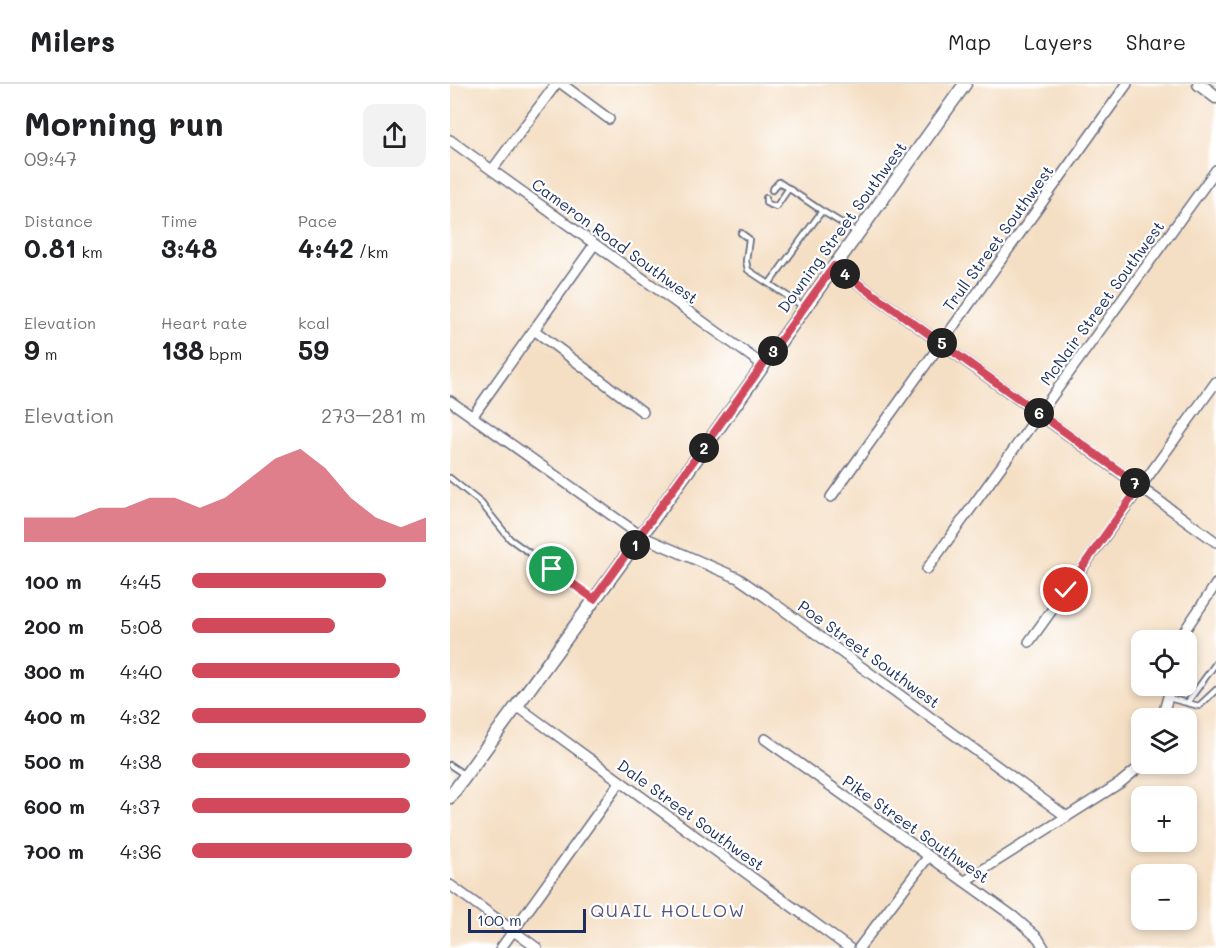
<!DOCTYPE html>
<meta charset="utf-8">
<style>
:root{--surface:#fff;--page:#f2f2f2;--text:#202124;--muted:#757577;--line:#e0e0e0;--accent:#d1495b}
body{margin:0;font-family:Mali,sans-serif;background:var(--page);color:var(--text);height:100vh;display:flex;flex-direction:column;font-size:22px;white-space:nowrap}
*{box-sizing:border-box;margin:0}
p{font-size:20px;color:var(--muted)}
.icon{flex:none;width:33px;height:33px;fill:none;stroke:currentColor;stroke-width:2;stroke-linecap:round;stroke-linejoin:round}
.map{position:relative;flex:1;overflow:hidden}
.drawer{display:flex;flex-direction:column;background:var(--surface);width:450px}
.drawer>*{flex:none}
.fabs{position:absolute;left:681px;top:546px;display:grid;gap:12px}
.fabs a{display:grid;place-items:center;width:66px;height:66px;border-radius:12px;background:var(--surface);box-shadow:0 3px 9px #0003;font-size:30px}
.scale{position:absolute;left:18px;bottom:15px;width:118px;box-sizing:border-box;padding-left:6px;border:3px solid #1b2f5e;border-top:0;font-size:16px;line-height:21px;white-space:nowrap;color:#1b2f5e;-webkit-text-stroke:4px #fff;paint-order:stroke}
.pin{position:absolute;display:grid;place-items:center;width:51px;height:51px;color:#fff;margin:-26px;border:3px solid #fff;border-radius:50%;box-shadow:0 2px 6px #0007}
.km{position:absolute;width:30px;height:30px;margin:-15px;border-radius:50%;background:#222;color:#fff;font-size:16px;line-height:30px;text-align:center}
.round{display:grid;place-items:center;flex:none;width:63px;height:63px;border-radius:12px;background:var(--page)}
.head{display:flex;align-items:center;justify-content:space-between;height:102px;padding:0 24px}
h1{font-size:33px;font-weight:800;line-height:45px}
.stats{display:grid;grid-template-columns:repeat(3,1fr);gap:9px;height:102px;padding:6px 24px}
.stats div{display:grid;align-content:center}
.stats b{font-size:26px;font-weight:800}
.stats small{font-size:16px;font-weight:400}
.stats p{font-size:16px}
.chart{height:168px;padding:12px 24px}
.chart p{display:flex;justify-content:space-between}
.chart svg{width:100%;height:108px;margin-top:6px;fill:var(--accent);opacity:.7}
ul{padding:0 24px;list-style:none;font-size:20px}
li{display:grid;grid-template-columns:96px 72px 1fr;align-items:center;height:45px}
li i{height:15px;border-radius:8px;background:var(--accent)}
header{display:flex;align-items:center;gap:36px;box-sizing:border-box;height:84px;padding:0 30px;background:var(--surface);border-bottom:2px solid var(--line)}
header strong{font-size:28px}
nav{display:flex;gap:33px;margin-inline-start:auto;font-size:21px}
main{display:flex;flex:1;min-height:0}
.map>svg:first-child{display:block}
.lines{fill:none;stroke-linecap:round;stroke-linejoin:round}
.lane-casing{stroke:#676d82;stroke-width:8}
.street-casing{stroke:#676d82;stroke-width:12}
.secondary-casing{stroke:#676d82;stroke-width:15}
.lane{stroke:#fff;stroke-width:4.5}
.street{stroke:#fff;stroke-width:9}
.secondary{stroke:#fff;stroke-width:12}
.route-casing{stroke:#fff;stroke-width:12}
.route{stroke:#d1495b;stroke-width:8}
.labels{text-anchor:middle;stroke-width:4.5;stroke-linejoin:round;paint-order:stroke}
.street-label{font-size:16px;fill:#1b2f5e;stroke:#fff}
.neighbourhood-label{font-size:18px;letter-spacing:1.5px;fill:#565680;stroke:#fff}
</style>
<header>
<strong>Milers</strong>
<nav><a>Map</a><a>Layers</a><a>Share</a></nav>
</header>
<main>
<section class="drawer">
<div class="head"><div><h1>Morning run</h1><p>09:47</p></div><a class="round"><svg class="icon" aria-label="share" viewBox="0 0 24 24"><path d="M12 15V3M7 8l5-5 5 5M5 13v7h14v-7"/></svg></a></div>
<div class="stats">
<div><p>Distance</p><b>0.81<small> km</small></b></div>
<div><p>Time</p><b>3:48</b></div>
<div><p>Pace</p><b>4:42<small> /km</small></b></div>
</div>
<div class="stats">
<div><p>Elevation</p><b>9<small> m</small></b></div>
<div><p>Heart rate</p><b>138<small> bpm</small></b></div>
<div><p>kcal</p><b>59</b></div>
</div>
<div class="chart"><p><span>Elevation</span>273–281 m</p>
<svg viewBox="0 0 160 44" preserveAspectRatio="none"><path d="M0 44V34L10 34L20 34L30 30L40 30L50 26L60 26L70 30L80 26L90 18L100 10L110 6L120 14L130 26L140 34L150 38L160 34V44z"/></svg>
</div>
<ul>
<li><b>100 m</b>4:45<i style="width:83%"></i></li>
<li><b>200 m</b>5:08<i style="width:61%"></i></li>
<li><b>300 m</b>4:40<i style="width:89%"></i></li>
<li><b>400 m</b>4:32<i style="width:100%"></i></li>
<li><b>500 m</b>4:38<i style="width:93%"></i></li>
<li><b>600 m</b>4:37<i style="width:93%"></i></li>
<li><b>700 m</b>4:36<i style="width:94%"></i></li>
</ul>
</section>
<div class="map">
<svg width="766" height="864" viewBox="0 0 766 864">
<rect width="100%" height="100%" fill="#fff"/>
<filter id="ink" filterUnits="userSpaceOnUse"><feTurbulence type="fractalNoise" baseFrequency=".0167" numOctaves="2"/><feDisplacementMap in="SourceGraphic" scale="12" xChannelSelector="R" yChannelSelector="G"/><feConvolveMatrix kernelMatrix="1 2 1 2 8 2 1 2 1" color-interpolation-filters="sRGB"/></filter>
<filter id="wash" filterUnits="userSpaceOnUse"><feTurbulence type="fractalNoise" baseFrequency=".008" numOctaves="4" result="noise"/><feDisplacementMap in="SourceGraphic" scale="24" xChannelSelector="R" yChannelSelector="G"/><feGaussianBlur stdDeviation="1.35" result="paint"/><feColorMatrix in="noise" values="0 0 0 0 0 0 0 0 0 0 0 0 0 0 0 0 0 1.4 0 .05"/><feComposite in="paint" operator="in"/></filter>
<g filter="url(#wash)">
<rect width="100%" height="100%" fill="#f5dfc4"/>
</g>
<g filter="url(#ink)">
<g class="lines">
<!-- lane casing -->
<g class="lane-casing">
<path id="lane" d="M 322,106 L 329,98 L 372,127
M 316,114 L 316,119 L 326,123 L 339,104
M 291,149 L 299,155 L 296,177 L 298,186 L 354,223
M 319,200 L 372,127 L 408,149
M 0,394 L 31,419 L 60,455 L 144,515
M 718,614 L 749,622 L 766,606
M 737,619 L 766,579
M 0,681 L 15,691"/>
</g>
<!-- street casing -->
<g class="street-casing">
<path id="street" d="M 112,0 L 159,35
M 0,56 L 313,281
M 42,86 L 106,0
M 384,182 L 766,458
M 84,246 L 193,328
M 0,317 L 191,452 L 288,494 L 317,514 L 617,733
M 22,333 L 144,161
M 381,413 L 677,0
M 477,485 L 766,86
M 731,556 L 735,546 L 766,500
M 579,558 L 766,298
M 67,622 L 399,864
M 712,634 L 721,602
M 315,655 L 564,833 L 588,854 L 594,864
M 515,797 L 670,699 L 693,680
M 0,801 L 87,864
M 51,864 L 170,698
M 409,864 L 478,773"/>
</g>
<!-- secondary casing -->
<g class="secondary-casing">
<path id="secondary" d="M 749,0 L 766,13
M 0,713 L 191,452 L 515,0"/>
</g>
<!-- lane -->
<use href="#lane" class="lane"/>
<!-- street -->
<use href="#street" class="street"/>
<!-- secondary -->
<use href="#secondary" class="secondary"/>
</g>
</g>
<g class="lines" filter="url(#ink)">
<!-- route casing -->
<g class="route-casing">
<path id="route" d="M 102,485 L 144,515 L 384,182 L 690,402 L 616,506"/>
</g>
<!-- route -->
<use href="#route" class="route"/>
</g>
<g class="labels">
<!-- street labels -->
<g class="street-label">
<text transform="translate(392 143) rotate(-54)" y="6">Downing Street Southwest</text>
<text transform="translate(548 154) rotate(-54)" y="6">Trull Street Southwest</text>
<text transform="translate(165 157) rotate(36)" y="6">Cameron Road Southwest</text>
<text transform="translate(652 219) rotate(-54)" y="6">McNair Street Southwest</text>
<text transform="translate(419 570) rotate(36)" y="6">Poe Street Southwest</text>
<text transform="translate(241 731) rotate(36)" y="6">Dale Street Southwest</text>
<text transform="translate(466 745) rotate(35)" y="6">Pike Street Southwest</text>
</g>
<!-- neighbourhood labels -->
<g class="neighbourhood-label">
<text x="218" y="833">QUAIL HOLLOW</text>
</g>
</g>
</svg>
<div class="fabs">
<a><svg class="icon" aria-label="locate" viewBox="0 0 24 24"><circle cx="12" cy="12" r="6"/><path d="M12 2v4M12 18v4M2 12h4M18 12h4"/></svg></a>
<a><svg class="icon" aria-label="layers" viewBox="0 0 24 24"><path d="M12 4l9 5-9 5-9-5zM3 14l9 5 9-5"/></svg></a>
<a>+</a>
<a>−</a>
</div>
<div class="scale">100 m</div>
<div class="pin" style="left:102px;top:485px;background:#1e9e55"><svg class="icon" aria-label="arrive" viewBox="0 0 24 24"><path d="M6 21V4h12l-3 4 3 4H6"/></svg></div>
<div class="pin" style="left:616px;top:506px;background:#d93025"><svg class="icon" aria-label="check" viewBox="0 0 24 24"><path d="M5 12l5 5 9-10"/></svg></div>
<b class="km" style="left:185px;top:461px">1</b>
<b class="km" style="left:254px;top:364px">2</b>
<b class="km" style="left:323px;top:267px">3</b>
<b class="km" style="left:395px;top:190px">4</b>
<b class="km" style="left:492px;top:259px">5</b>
<b class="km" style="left:589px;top:329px">6</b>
<b class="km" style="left:685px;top:399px">7</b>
</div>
</main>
